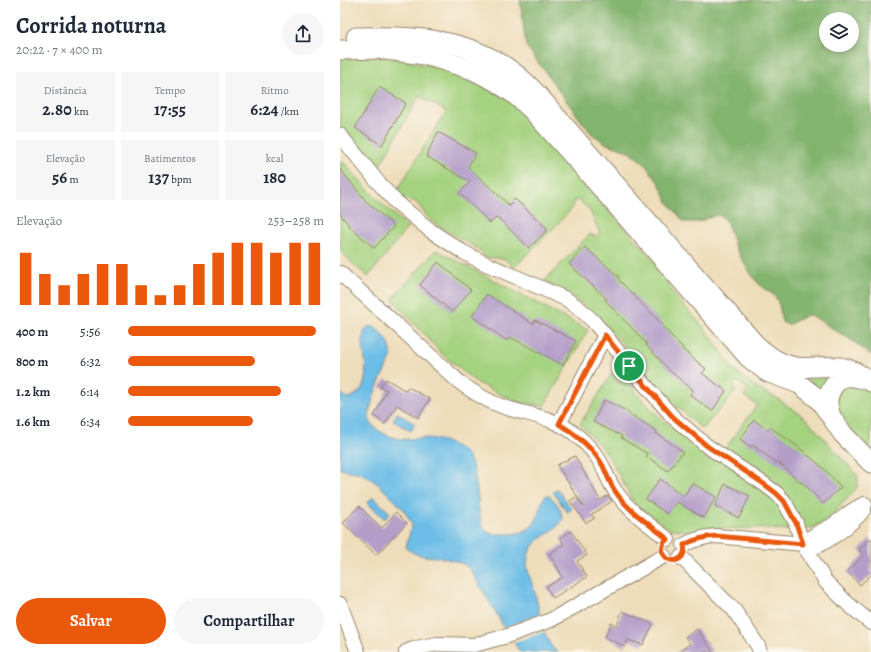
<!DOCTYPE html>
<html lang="pt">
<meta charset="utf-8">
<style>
:root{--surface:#fff;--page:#f6f6f7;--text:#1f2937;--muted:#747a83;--accent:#ea580c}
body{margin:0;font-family:Alegreya,serif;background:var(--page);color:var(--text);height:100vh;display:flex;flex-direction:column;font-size:15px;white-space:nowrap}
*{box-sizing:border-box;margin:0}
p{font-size:13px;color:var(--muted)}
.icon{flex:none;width:22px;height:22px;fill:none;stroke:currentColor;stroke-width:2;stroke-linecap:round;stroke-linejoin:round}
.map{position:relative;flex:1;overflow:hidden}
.sheet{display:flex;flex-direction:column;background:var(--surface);width:340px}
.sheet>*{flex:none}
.fabs{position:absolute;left:479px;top:12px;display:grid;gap:8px}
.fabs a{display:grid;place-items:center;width:40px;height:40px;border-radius:50%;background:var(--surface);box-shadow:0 2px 6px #0003;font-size:20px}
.pin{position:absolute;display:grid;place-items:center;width:34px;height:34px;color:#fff;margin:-17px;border:2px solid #fff;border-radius:50%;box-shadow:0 1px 4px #0007}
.round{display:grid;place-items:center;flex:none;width:42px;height:42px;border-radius:21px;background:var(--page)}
.overview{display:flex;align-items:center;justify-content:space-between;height:68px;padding:0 16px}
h1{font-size:22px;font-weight:700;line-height:30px}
.stats{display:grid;grid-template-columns:repeat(3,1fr);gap:6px;height:68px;padding:4px 16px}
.stats div{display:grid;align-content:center;border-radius:0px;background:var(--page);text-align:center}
.stats b{font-size:17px;font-weight:700}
.stats small{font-size:11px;font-weight:400}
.stats p{font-size:11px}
.chart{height:112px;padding:8px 16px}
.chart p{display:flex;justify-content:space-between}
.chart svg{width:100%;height:72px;margin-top:4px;stroke:var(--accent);stroke-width:6}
.action{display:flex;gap:8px;margin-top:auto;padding:8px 16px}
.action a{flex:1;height:46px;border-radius:24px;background:var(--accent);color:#fff;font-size:16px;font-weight:700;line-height:46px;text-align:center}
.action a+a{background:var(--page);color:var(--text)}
ul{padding:0 16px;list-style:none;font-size:13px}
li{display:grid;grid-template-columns:64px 48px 1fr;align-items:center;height:30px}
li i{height:10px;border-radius:5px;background:var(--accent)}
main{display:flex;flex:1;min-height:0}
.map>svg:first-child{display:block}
.green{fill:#a4d27f;stroke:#707e4e}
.forest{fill:#83b46e;stroke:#5f6f46;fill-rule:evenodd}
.water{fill:#6cbde7;stroke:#547482}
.pier{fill:#eeddba}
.building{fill:#b39dc9}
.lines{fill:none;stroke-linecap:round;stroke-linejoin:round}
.minor-casing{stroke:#94846c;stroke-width:16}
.secondary-casing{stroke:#94846c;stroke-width:21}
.minor{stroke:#fff;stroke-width:14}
.secondary{stroke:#fff;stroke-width:19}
.route-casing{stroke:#fff;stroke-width:8}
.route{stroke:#ea580c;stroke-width:5}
</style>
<main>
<section class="sheet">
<div class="overview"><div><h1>Corrida noturna</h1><p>20:22 · 7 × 400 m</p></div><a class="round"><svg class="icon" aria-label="share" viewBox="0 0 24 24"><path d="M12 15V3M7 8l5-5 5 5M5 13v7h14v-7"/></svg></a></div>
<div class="stats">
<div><p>Distância</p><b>2.80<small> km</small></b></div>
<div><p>Tempo</p><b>17:55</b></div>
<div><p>Ritmo</p><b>6:24<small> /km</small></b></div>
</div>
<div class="stats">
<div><p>Elevação</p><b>56<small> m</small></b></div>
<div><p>Batimentos</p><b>137<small> bpm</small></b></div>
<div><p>kcal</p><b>180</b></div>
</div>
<div class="chart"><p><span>Elevação</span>253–258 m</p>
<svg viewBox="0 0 160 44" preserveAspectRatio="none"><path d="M5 44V12M15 44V25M25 44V32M35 44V25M45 44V19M55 44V19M65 44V32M75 44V38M85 44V32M95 44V19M105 44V12M115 44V6M125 44V6M135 44V12M145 44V6M155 44V6"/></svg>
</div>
<ul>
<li><b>400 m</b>5:56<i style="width:96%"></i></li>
<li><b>800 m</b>6:32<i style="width:65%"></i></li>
<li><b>1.2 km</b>6:14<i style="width:78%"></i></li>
<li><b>1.6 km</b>6:34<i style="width:64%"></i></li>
</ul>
<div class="action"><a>Salvar</a><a>Compartilhar</a></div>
</section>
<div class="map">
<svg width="531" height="652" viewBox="0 0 531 652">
<rect width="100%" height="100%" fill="#fbf7ec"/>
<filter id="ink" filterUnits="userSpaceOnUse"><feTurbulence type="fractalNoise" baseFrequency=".025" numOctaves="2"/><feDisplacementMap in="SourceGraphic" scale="8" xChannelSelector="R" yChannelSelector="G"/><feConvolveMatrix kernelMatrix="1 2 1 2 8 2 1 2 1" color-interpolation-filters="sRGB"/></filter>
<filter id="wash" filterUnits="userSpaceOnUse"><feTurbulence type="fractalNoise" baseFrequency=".012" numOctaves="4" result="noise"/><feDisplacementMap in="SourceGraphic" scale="16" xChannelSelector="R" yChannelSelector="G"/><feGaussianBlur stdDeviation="0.9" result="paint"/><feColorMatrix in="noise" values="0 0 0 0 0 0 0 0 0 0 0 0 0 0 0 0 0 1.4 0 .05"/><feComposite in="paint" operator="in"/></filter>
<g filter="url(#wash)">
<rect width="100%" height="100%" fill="#eeddba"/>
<!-- green -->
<path class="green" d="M 0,57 L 46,57 L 113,70 L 169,99 L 319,266 L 334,295 L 366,330 L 394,370 L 418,389 L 438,399 L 460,414 L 469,422 L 518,476 L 517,488 L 486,521 L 471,528 L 446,530 L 418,528 L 372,529 L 356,532 L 330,529 L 295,504 L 266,452 L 240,424 L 278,364 L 299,396 L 317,415 L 368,457 L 374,458 L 383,452 L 417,405 L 404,396 L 409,390 L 397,381 L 394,386 L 395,393 L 362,429 C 346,415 330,401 316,384 C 292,356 271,326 241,303 C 230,294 216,288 204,281 L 250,234 L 257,237 L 259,234 L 259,231 L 249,209 L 238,200 L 235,200 L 229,212 L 174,268 L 165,259 L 145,257 L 138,249 L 91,221 L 75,201 L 63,199 L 59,196 L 58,189 L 106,111 L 79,96 L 36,172 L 0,128 Z
M 0,162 L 5,164 L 36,198 L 68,227 L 28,277 L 11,262 L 0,250 Z
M 96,250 L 248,330 L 204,406 L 174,401 L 136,382 L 101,353 L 52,299 Z
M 497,372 L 483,395 L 464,375 Z
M 502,385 L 526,387 L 531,392 L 531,454 L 495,410 L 498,389 Z"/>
<!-- forest -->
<path class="forest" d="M 180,0 L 531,0 L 531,355 L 514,342 L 471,315 L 467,315 L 448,325 L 442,322 C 440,314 441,306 436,298 C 433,293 427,291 422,287 C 412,278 402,260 396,248 C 391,240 390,224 383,217 C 376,212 364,221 356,222 C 352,222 348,222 344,222 L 327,201 L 319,183 L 303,162 L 288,151 L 267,144 L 252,134 L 242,122 L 186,46 ZM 486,19 L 512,19 L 512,45 L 486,45 Z"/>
<!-- water -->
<path class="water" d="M 29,326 L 34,327 C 45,335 53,345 51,358 C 43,375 32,394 30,412 C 29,414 29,419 30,421 C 33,430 51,438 60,439 C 68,440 76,438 84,438 C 98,438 113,443 124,452 C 143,469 133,522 147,532 C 152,535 160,534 165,534 C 176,534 185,533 193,525 C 200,517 199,503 206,495 C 215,497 222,511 223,520 C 214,533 196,537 190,551 C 188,555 187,562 187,566 C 188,575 193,584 195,593 C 199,609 203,643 218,652 L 180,652 L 164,627 L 130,569 C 124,563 115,561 107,559 C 94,555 75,559 66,547 L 72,524 L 63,509 L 38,484 L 25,475 L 20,473 L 0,469 L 0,392 L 6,397 L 10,398 C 43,384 11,337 29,326 Z
M 57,413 L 75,424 L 71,431 L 53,421 Z
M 217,489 L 232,509 L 227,512 L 213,492 Z
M 33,497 L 50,513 L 45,519 L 27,503 Z"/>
<!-- pier -->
<path class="pier" d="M 201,614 L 207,631 L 172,643 L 167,636 L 164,628 Z"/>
<g id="blocks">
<!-- building -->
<path class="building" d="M 39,87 L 66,103 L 42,145 L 15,128 Z
M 98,132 L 136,153 L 128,167 L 169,205 L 175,199 L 208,229 L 189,248 L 157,217 L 150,223 L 119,193 L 130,182 L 86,156 Z
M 0,169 L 26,201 L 54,226 L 34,248 L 12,229 L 0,214 Z
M 245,247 L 279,277 L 278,279 L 323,325 L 322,326 L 343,348 L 342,349 L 366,369 L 362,373 L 386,391 L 372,411 L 350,395 L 353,390 L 329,370 L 306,345 L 307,344 L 265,300 L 267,299 L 229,264 Z
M 98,262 L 131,290 L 112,312 L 80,285 Z
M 147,294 L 193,324 L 195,320 L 236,341 L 223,365 L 170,337 L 167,341 L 132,316 Z
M 46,379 L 66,391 L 68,387 L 90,399 L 78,418 L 57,405 L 45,424 L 34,416 L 47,390 L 40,387 Z
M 264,400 L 289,412 L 288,413 L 317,431 L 316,433 L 343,452 L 328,471 L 306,456 L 308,454 L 281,438 L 282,436 L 253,422 Z
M 414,420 L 428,430 L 430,427 L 457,446 L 482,467 L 501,487 L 483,504 L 462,482 L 461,483 L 438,462 L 437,463 L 412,445 L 411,447 L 400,439 Z
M 235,456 L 260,500 L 268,496 L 272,501 L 251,515 L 255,518 L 246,523 L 230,501 L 236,497 L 244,507 L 217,465 Z
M 320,479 L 344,496 L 352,483 L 376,497 L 364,518 L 337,502 L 327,514 L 306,499 Z
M 385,484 L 410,496 L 399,518 L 375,506 Z
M 19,506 L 42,528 L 56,512 L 67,523 L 36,555 L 3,523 Z
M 231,531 L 247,555 L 237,561 L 247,577 L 213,598 L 206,587 L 223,577 L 209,554 L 224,544 L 220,538 Z
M 531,538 L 531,575 L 520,585 L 507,572 L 524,555 L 519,550 Z
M 282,611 L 313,624 L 303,645 L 288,640 L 285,647 L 265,637 L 271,623 L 277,626 Z
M 357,629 L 373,652 L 338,652 L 350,644 L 345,637 Z"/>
</g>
</g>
<g filter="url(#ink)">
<use href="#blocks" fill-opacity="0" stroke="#94846c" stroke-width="1"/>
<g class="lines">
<!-- minor casing -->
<g class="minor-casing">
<path id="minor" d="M 0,135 L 37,181 L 55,201 L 91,231 L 123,252 L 142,262 L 226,299 L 239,308 L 253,321 L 265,335 L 299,378 L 333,417 L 367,446 L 424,484 L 436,493 L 444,501 L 456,523 L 461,540 L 485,581 L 507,603 L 531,623
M 0,273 L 118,381 C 135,394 153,405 174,410 C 196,416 215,419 234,433 C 245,442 257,454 263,467 C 267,476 270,484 276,492 C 289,511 309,525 328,539
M 219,424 L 265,335
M 344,545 C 354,539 364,537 376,536 L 463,544 C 471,535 481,532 491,526 C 503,519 512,508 525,504
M 466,550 C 484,546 513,524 524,509
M 341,557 L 394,610 L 418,646 L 420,652
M 0,604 L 18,652
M 66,652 L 76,648 L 97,644 L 134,645 L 167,636 L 211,620 L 324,556"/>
</g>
<!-- secondary casing -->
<g class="secondary-casing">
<path id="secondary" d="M 16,37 C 77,35 137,38 185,82 C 196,92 205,103 214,114 L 415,344 C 427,355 440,365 457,367 C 463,368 470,367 476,367 C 500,365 512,367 531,382
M 0,50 L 38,49 L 85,55 L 133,70 L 155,81 L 174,94 L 190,108 L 242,166 L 409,358 L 427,372 L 459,384 L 471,393 L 481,402 L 503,434 L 531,463
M 491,417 C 490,412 488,406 488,402 C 488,392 496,379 505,377 C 511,376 519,378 524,379"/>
</g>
<!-- minor -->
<use href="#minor" class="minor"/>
<!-- secondary -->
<use href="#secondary" class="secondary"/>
</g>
</g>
<g class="lines" filter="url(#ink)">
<!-- route casing -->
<g class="route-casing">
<path id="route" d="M 265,335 L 299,378 L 333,417 L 367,446 L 424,484 L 436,493 L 444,501 L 456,523 L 463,544 L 376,536 C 364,537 354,539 344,545 C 348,562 327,567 322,550 L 324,542 L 328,539 C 309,524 288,511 275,491 C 270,484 267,475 263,466 C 253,448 237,435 219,424 Z"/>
</g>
<!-- route -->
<use href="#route" class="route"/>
</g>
</svg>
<div class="fabs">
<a><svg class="icon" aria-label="layers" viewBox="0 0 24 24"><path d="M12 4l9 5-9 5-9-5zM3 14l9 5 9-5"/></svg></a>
</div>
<div class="pin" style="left:289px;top:366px;background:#1e9e55"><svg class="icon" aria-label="arrive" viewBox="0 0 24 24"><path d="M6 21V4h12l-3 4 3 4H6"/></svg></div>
</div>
</main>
